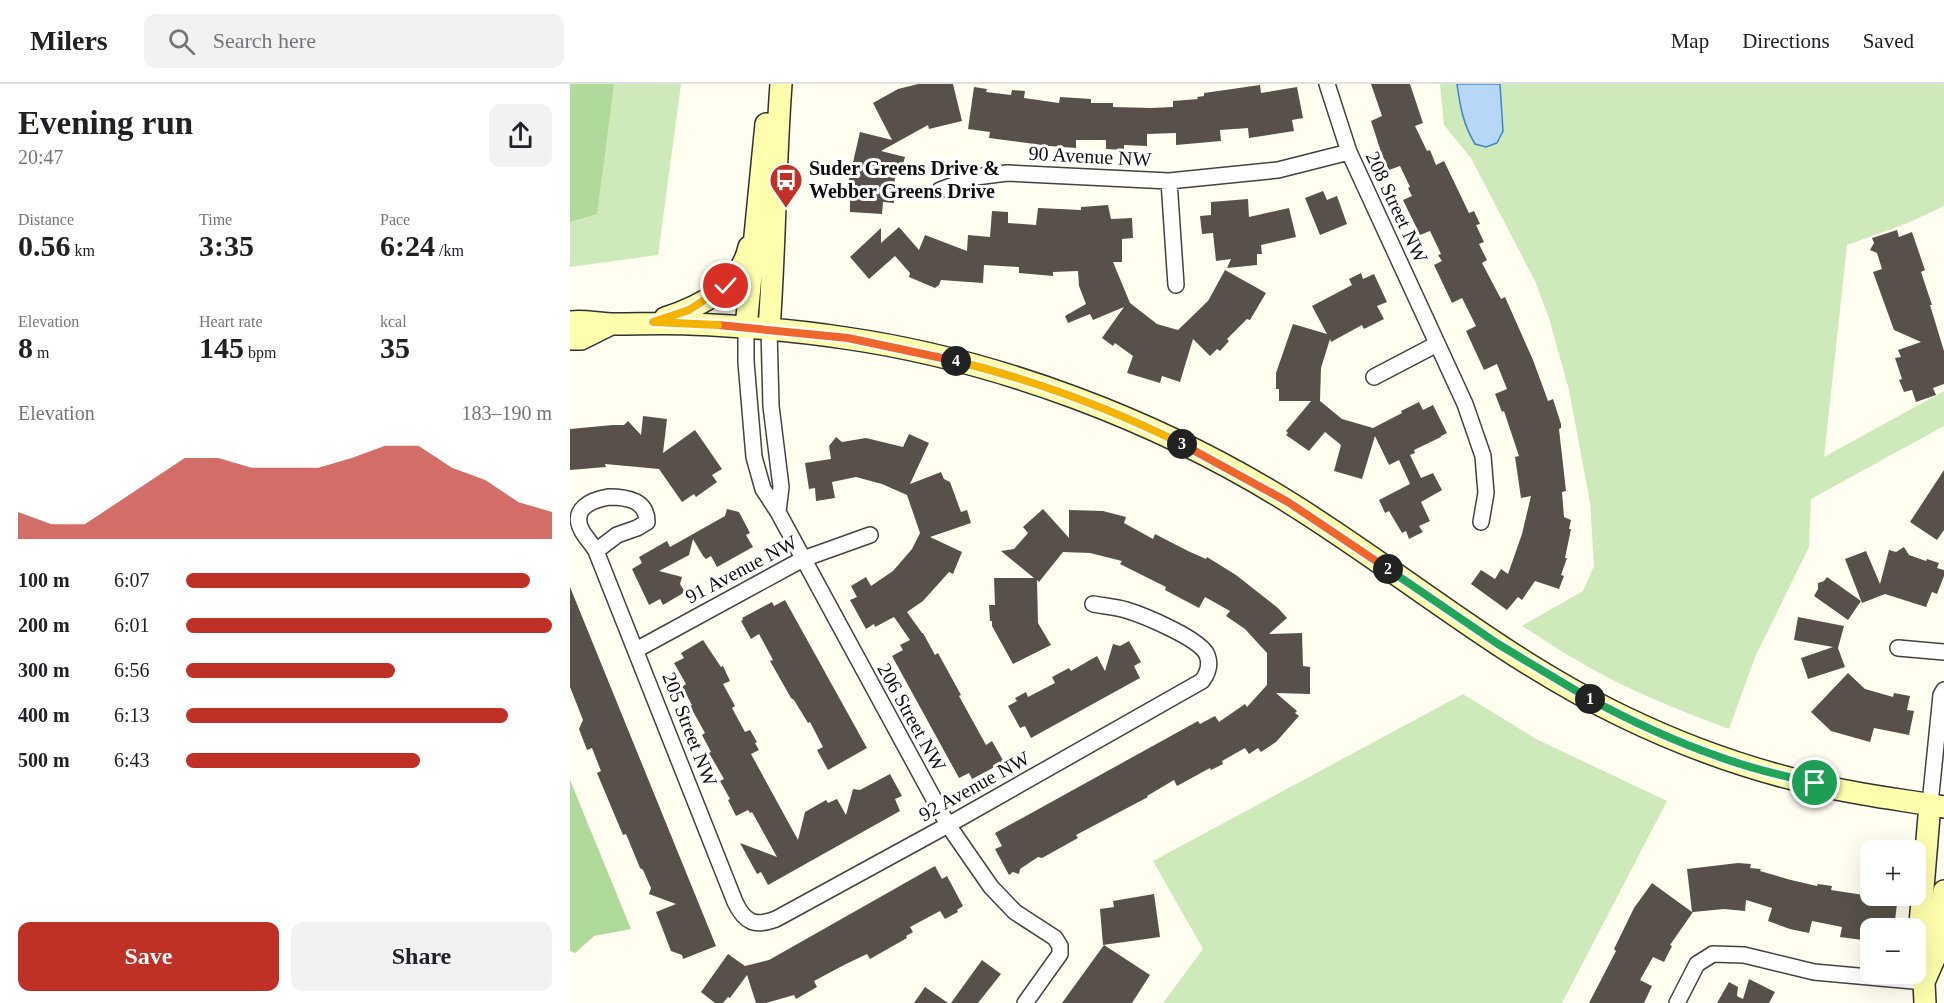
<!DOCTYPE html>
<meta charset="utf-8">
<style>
:root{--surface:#fff;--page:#f2f2f2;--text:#202124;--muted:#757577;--line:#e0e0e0;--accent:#bf3027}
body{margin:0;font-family:Georgia,serif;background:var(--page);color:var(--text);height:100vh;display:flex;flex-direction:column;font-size:22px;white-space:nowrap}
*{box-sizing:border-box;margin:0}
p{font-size:20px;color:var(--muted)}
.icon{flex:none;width:33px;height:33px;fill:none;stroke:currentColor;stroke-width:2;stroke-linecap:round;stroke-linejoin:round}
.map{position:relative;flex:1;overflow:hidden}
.details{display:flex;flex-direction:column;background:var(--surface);width:570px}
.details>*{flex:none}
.tools{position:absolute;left:1290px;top:756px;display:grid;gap:12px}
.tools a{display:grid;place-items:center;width:66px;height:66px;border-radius:12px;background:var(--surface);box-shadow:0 6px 24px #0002;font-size:30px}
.pin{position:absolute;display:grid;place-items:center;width:51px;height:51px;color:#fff;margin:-26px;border:3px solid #fff;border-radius:50%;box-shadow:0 2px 6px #0007}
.km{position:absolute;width:30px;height:30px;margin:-15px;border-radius:50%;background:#222;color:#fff;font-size:16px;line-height:30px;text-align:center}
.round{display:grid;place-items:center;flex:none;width:63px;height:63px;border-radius:12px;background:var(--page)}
.summary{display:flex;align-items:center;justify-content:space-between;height:102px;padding:0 18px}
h1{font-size:33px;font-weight:700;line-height:45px}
.stats{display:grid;grid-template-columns:repeat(3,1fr);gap:9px;height:102px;padding:6px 18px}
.stats div{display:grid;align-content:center}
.stats b{font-size:30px;font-weight:700}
.stats small{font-size:16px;font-weight:400}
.stats p{font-size:16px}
.chart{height:168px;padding:12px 18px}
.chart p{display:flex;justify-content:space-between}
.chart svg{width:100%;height:108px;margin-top:6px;fill:var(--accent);opacity:.7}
.button{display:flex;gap:12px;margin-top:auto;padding:12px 18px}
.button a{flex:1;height:69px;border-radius:12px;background:var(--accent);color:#fff;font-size:24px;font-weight:700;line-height:69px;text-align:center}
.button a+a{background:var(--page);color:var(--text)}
ul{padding:0 18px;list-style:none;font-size:20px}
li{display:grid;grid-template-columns:96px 72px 1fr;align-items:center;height:45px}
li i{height:15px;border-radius:8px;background:var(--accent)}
header{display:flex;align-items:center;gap:36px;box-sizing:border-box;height:84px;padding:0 30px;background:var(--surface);border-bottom:2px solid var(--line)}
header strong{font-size:28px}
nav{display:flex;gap:33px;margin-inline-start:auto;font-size:21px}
.search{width:420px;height:54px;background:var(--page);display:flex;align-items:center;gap:15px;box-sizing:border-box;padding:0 21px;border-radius:12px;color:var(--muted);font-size:22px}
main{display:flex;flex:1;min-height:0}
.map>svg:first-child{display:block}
.green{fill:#ceeaba}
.forest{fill:#b0da9a}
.water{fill:#b6d7f6;stroke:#3d84cd;stroke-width:1.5}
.building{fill:#58514b}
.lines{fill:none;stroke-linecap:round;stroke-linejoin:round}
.street-casing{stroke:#424242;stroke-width:18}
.secondary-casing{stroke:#313131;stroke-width:24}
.street{stroke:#fff;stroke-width:15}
.secondary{stroke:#fefead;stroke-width:21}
.split-1-casing{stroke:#fff;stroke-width:12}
.split-2-casing{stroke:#fff;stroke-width:12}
.split-3-casing{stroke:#fff;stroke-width:12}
.split-4-casing{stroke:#fff;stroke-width:12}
.split-5-casing{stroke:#fff;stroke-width:12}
.split-6-casing{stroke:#fff;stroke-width:12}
.split-1{stroke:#22a559;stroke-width:8}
.split-2{stroke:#22a559;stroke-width:8}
.split-3{stroke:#f0652b;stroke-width:8}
.split-4{stroke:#f5b400;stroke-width:8}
.split-5{stroke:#f0652b;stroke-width:8}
.split-6{stroke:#f5b400;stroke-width:8}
.labels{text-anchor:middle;stroke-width:6;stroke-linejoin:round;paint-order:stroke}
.street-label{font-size:20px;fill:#0f0f0f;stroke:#fff}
.poi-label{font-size:20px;font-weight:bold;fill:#0f0f0f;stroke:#fff;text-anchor:start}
</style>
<header>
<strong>Milers</strong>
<div class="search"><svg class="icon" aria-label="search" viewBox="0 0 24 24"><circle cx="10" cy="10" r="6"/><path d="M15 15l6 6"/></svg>Search here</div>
<nav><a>Map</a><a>Directions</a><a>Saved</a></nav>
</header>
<main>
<section class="details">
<div class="summary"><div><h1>Evening run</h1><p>20:47</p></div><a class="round"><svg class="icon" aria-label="share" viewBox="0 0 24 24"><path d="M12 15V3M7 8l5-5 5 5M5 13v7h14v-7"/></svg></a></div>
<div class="stats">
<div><p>Distance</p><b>0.56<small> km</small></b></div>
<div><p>Time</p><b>3:35</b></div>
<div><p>Pace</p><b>6:24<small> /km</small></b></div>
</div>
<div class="stats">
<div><p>Elevation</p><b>8<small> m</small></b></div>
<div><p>Heart rate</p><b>145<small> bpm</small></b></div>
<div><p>kcal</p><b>35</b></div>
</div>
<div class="chart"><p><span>Elevation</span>183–190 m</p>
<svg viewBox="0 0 160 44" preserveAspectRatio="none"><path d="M0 44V33L10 38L20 38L30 29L40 20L50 11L60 11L70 15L80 15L90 15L100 11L110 6L120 6L130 15L140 20L150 29L160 33V44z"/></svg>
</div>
<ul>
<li><b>100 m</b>6:07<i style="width:94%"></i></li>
<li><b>200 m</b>6:01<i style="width:100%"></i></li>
<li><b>300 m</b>6:56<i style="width:57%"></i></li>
<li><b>400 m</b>6:13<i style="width:88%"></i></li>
<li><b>500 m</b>6:43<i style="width:64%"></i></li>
</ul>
<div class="button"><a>Save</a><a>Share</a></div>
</section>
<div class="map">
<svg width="1374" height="919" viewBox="0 0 1374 919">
<rect width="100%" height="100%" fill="#fffef1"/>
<!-- green -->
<path class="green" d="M 0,0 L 111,0 L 88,171 L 0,183 Z
M 870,0 L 1374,0 L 1374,122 L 1338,139 L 1277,161 L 1254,373 L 1374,307 L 1374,342 L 1241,415 L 1239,463 L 1185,573 L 1159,645 C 1106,625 1052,604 1003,574 C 985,564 969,552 952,542 L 1013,507 L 1024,482 L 1020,418 L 999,306 L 979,234 L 965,197 L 901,74 L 874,41 Z
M 893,610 L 966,655 L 1097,717 L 992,919 L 593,919 L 633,865 L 583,777 Z"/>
<!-- forest -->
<path class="forest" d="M 0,0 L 44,0 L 27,130 L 0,138 Z
M 0,696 L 61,845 L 24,852 L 5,869 L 0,867 Z"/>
<!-- water -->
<path class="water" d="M 887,0 L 930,0 L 933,47 L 927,59 L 916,63 L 905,60 C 893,40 890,22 887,0 Z"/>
<!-- building -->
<path class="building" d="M 348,0 L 383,0 L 392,37 L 359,45 L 358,41 L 311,67 L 335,73 L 330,90 L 325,89 L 324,119 L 313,118 L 312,130 L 280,128 L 280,115 L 278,115 L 278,100 L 290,48 L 322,56 L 303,19 L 328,5 Z
M 801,0 L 840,0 L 853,39 L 845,42 L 857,67 L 860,66 L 866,81 L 874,77 L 899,129 L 904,127 L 910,140 L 906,141 L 914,158 L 909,160 L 917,176 L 912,179 L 931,215 L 935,213 L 963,276 L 978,317 L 983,315 L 991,340 L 991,344 L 989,345 L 996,407 L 992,408 L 994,433 L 1001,436 L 999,445 L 1001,445 L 995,474 L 997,474 L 991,491 L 994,492 L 989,505 L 965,497 L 952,516 L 948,513 L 937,526 L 901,500 L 911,486 L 925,495 L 931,485 L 938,490 L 952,450 L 961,412 L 951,414 L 945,373 L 949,372 L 934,327 L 932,328 L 925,310 L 937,305 L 927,280 L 914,286 L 896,247 L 906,242 L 892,214 L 882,219 L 864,181 L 872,177 L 868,171 L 871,170 L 860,147 L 850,151 L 833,116 L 842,112 L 838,104 L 840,103 L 830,82 L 819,86 L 811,68 L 801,37 L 812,32 Z
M 690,1 L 691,9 L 727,3 L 733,34 L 722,36 L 724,47 L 679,54 L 678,44 L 650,46 L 651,57 L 606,61 L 606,49 L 577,50 L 577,62 L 554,61 L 554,66 L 536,65 L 536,56 L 506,56 L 506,64 L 479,62 L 419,54 L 420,48 L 398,45 L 404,3 L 417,5 L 416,8 L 441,11 L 442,6 L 455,7 L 454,14 L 489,19 L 490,13 L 521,15 L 521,19 L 543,19 L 543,23 L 581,24 L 603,23 L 603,17 L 628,15 L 627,13 L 634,12 L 634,9 Z
M 753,107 L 757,116 L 767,112 L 777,140 L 750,151 L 735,114 Z
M 678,115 L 679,133 L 719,124 L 726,153 L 691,161 L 692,170 L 687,170 L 687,181 L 657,184 L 661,175 L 646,177 L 643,149 L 632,150 L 630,132 L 641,131 L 641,118 Z
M 538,121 L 541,135 L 562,134 L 563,154 L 552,155 L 552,178 L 543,178 L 560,219 L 587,240 L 608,246 L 638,217 L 655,186 L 696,209 L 680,236 L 677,235 L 657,255 L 659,257 L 650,267 L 647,265 L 640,272 L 623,255 L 610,298 L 592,292 L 590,299 L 557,289 L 563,272 L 545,259 L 543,262 L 532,254 L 554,223 L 523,236 L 520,230 L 498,239 L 495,232 L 516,220 L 509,202 L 508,187 L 483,188 L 483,192 L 449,189 L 449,183 L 414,181 L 413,199 L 371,196 L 369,201 L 365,204 L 339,193 L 340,189 L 325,172 L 299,195 L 280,173 L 311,144 L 311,159 L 329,143 L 349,166 L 355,151 L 397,167 L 398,151 L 420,153 L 422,127 L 438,128 L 438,139 L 466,141 L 468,124 L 511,126 L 511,123 Z
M 1327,146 L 1329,153 L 1342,148 L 1355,186 L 1351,188 L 1362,221 L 1360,221 L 1374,267 L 1374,300 L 1363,304 L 1366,311 L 1346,318 L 1342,306 L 1334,308 L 1329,296 L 1332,295 L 1325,274 L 1331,273 L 1328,266 L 1351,258 L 1324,246 L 1303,188 L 1312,185 L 1307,169 L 1300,166 L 1304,159 L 1302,154 Z
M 791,189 L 793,195 L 804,190 L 817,218 L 807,222 L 814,235 L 794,245 L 792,241 L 761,258 L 760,255 L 751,284 L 750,317 L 772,335 L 803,344 L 832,329 L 831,327 L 849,318 L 853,326 L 863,321 L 877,349 L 871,352 L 871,353 L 844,366 L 845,369 L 840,371 L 851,394 L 863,389 L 872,406 L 851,418 L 860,437 L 849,442 L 853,448 L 839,455 L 836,447 L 832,449 L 819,427 L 815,429 L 809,416 L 840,400 L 829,376 L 819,381 L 805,352 L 792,395 L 764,387 L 771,361 L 755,348 L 739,367 L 716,351 L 718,349 L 716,347 L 741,317 L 709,317 L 709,305 L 706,305 L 706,289 L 723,240 L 757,250 L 742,222 L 782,201 L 779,195 Z
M 73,332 L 97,335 L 93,369 L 125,346 L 152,385 L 142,391 L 147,398 L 126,413 L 124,410 L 112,418 L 89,385 L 35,380 L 36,383 L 0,386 L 0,345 L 43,341 L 54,341 L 58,337 L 71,351 Z
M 339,350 L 359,359 L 340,400 L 371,388 L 374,395 L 380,398 L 391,428 L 397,426 L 401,439 L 360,453 L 392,468 L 383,490 L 379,488 L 353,517 L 337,528 L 352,549 L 353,549 L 365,571 L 368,569 L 391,611 L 389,612 L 416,661 L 422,657 L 434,678 L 402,695 L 399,689 L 389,694 L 322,572 L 333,566 L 330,561 L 340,556 L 324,533 L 305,543 L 304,540 L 296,545 L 280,516 L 287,513 L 281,502 L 296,493 L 301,502 L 323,487 L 342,465 L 350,449 L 337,411 L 312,400 L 286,393 L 262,398 L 265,414 L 246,417 L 245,404 L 239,405 L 235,379 L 261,375 L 259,362 L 266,353 L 272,358 L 296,354 L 333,363 Z
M 1374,386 L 1374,446 L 1367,456 L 1340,438 Z
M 157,425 L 169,428 L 180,449 L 176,451 L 183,463 L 147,483 L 141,472 L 136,475 L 133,472 L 123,455 L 119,471 L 89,487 L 112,493 L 110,500 L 115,508 L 93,521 L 90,515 L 79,521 L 62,485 L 72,479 L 69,473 L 97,457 L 100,463 L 155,432 Z
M 473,425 L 499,454 L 499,426 L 533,427 L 556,433 L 554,439 L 583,455 L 585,450 L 618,467 L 636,475 L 637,473 L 666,491 L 708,524 L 717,534 L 699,550 L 732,549 L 733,582 L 740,583 L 740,610 L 706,609 L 727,627 L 725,629 L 729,632 L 706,658 L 691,668 L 688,664 L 679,670 L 675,664 L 652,677 L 653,680 L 641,686 L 640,684 L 607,702 L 604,696 L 577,712 L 578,713 L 506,751 L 508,754 L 472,774 L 468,773 L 450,785 L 449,790 L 443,788 L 439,791 L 425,765 L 432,762 L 425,749 L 628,637 L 630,640 L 645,632 L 649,638 L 675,620 L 677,623 L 697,601 L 697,569 L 675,545 L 656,532 L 660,527 L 635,513 L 629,524 L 595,506 L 596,503 L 550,480 L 552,477 L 520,469 L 493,468 L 469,498 L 467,496 L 468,539 L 481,561 L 443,580 L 422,542 L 422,537 L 420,537 L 419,521 L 425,521 L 424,494 L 464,494 L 431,467 L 444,465 L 458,449 L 453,443 Z
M 1334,463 L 1339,471 L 1356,477 L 1357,475 L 1369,479 L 1367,484 L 1374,486 L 1374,492 L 1367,510 L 1362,508 L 1356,523 L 1315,510 L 1292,519 L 1275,475 L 1296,467 L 1310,500 L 1319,466 L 1326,468 Z
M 1257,493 L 1291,517 L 1278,536 L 1244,512 L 1248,505 L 1248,499 L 1254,497 Z
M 0,503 L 146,862 L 113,875 L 112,871 L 101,867 L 86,828 L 106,820 L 79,810 L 81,804 L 73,786 L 70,784 L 56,750 L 53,751 L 27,689 L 31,687 L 22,664 L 17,666 L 9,645 L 13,636 L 0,603 Z
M 215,516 L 297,664 L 258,686 L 247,666 L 253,663 L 240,638 L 238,639 L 224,616 L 221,614 L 200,577 L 203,576 L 189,550 L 181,555 L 171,537 L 173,536 L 172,534 L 202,518 L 204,522 Z
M 1228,533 L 1274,542 L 1268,564 L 1275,583 L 1238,595 L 1231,574 L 1263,563 L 1224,556 Z
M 133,556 L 151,583 L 153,582 L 160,597 L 153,600 L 165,622 L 162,624 L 175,648 L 180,646 L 187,658 L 185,659 L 189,666 L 181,670 L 228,756 L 235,728 L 256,716 L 258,719 L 267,715 L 276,731 L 283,705 L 290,706 L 320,690 L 332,712 L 325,715 L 330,727 L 198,801 L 191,788 L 187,790 L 170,759 L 207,773 L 182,728 L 180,729 L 178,726 L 166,732 L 158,716 L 160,715 L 150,697 L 154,695 L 139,669 L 141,668 L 132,651 L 135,649 L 120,622 L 122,621 L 112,603 L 116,600 L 104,579 L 114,574 L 111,569 Z
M 559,557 L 571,578 L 564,582 L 570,594 L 461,654 L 455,642 L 450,644 L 438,622 L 447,617 L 445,614 L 456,608 L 458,613 L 485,599 L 482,593 L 499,584 L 501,587 L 527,572 L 535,587 L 543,560 L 550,562 Z
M 1278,589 L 1295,605 L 1323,613 L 1324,609 L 1340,612 L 1337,626 L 1344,627 L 1339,651 L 1304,644 L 1300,658 L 1261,647 L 1241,628 Z
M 1168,779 L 1181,780 L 1180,784 L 1191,785 L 1190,787 L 1221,796 L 1247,802 L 1248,800 L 1262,802 L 1261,806 L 1300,812 L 1328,812 L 1324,844 L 1300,844 L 1300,857 L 1270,853 L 1272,843 L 1242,837 L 1239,849 L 1220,845 L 1198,837 L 1202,824 L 1176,816 L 1175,827 L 1154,825 L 1123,828 L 1100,861 L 1102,862 L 1094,878 L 1083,873 L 1070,896 L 1082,902 L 1074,919 L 1019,919 L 1046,867 L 1044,865 L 1064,824 L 1082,799 L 1122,828 L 1117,785 Z
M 365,782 L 372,795 L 377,792 L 393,822 L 387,826 L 388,828 L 375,835 L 370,827 L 340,843 L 343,848 L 336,852 L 337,854 L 300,875 L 297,870 L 274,881 L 244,897 L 247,903 L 226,915 L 224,911 L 196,919 L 186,919 L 177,891 L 160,914 L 158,913 L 153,919 L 145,919 L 131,908 L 158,870 L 175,882 L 199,876 Z
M 584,810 L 590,853 L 533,861 L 530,825 L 544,823 L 543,817 Z
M 534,861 L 580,891 L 562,919 L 492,919 Z
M 412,876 L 431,890 L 408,919 L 381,919 Z
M 1179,895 L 1205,908 L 1199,919 L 1147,919 L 1159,898 L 1168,903 L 1167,912 L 1173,915 Z
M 355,903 L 378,919 L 344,919 Z"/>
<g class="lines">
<!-- street casing -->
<g class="street-casing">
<path id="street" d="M 757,0 L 779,68 L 895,320 L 913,372 L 916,409 L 911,438
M 599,97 L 606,201
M 370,106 L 406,93 L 437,89 L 599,97 L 708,86 L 779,68
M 176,243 L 176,278 L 184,373 L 193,405 L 208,428 L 378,741 L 421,803 L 445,828 L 485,854 L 490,862 L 490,870 L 455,919
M 199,245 L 201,322 L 211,403 L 208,428
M 804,293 L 867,260
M 39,413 C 57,413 77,416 77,438 L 67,444 L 47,451 L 26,467 C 22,460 16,454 12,447 C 0,425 21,416 39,413 Z
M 26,467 L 165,818 C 175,839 185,843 206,835 L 378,741 L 632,597 C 638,589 641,581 637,571 C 631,555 573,531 556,526 C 546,523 534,522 523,520
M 1328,564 L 1374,568
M 66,566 L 233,475 L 300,451
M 1360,720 L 1371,611 L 1374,606
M 1107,919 L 1127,880 L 1143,870 L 1174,871 L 1244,888 L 1354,898"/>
</g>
<!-- secondary casing -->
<g class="secondary-casing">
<path id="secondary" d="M 95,234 C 129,223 171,202 179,163
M 0,238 C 15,236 29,240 45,240 C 70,240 94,239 119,240 C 171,242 223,246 275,254 C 428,276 589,337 720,419 C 831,488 933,575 1052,632 C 1128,669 1210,696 1293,710 C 1320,715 1347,718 1374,723
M 176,243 L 196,40
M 199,245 C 205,163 205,82 211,0
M 0,255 L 11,255 L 41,240
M 1354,898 L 1368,866 L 1374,807
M 1355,919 L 1354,898 L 1348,864 L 1360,720"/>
</g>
<!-- street -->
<use href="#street" class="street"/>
<!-- secondary -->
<use href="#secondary" class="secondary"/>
</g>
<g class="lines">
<!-- split-1 casing -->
<g class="split-1-casing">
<path id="split-1" d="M 1020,615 C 1061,637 1104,657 1147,672 C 1179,684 1212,692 1245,699"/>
</g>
<!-- split-2 casing -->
<g class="split-2-casing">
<path id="split-2" d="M 818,485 L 928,560 L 1020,615"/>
</g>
<!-- split-3 casing -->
<g class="split-3-casing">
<path id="split-3" d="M 612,360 L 718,418 L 818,485"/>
</g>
<!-- split-4 casing -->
<g class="split-4-casing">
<path id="split-4" d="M 386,277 C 463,296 540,324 612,360"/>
</g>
<!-- split-5 casing -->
<g class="split-5-casing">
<path id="split-5" d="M 148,241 L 278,254 L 386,277"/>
</g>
<!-- split-6 casing -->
<g class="split-6-casing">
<path id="split-6" d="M 148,241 L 83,238 L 119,226 L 156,202"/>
</g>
<!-- split-1 -->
<use href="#split-1" class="split-1"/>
<!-- split-2 -->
<use href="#split-2" class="split-2"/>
<!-- split-3 -->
<use href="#split-3" class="split-3"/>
<!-- split-4 -->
<use href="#split-4" class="split-4"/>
<!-- split-5 -->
<use href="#split-5" class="split-5"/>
<!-- split-6 -->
<use href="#split-6" class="split-6"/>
</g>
<!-- icons -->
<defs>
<g id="bus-pin" transform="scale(1.725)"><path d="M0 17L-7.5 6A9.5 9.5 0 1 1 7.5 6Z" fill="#bf3027" stroke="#fff"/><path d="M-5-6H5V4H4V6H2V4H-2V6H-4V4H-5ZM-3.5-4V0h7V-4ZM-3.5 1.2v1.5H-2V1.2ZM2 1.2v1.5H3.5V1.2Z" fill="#fff"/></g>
</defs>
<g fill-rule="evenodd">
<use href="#bus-pin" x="216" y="96"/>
</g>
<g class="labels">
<!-- street labels -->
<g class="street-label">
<text transform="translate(520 72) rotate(3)" y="7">90 Avenue NW</text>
<text transform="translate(827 123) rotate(65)" y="7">208 Street NW</text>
<text transform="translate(171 485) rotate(-28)" y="7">91 Avenue NW</text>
<text transform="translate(342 633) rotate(61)" y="7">206 Street NW</text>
<text transform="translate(120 645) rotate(69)" y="7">205 Street NW</text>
<text transform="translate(404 702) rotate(-29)" y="7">92 Avenue NW</text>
</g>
<!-- poi labels -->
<g class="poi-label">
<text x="239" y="91">Suder Greens Drive &amp;<tspan x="239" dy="23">Webber Greens Drive</tspan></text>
</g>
</g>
</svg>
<div class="tools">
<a>+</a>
<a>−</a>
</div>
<div class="pin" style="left:1245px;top:699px;background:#1e9e55"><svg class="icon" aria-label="arrive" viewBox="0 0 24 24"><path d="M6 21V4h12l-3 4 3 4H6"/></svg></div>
<div class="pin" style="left:156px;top:202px;background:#d93025"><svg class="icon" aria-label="check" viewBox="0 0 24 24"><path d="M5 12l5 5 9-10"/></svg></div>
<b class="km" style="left:1020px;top:615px">1</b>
<b class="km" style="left:818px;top:485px">2</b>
<b class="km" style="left:612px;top:360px">3</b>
<b class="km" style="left:386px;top:277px">4</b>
</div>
</main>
